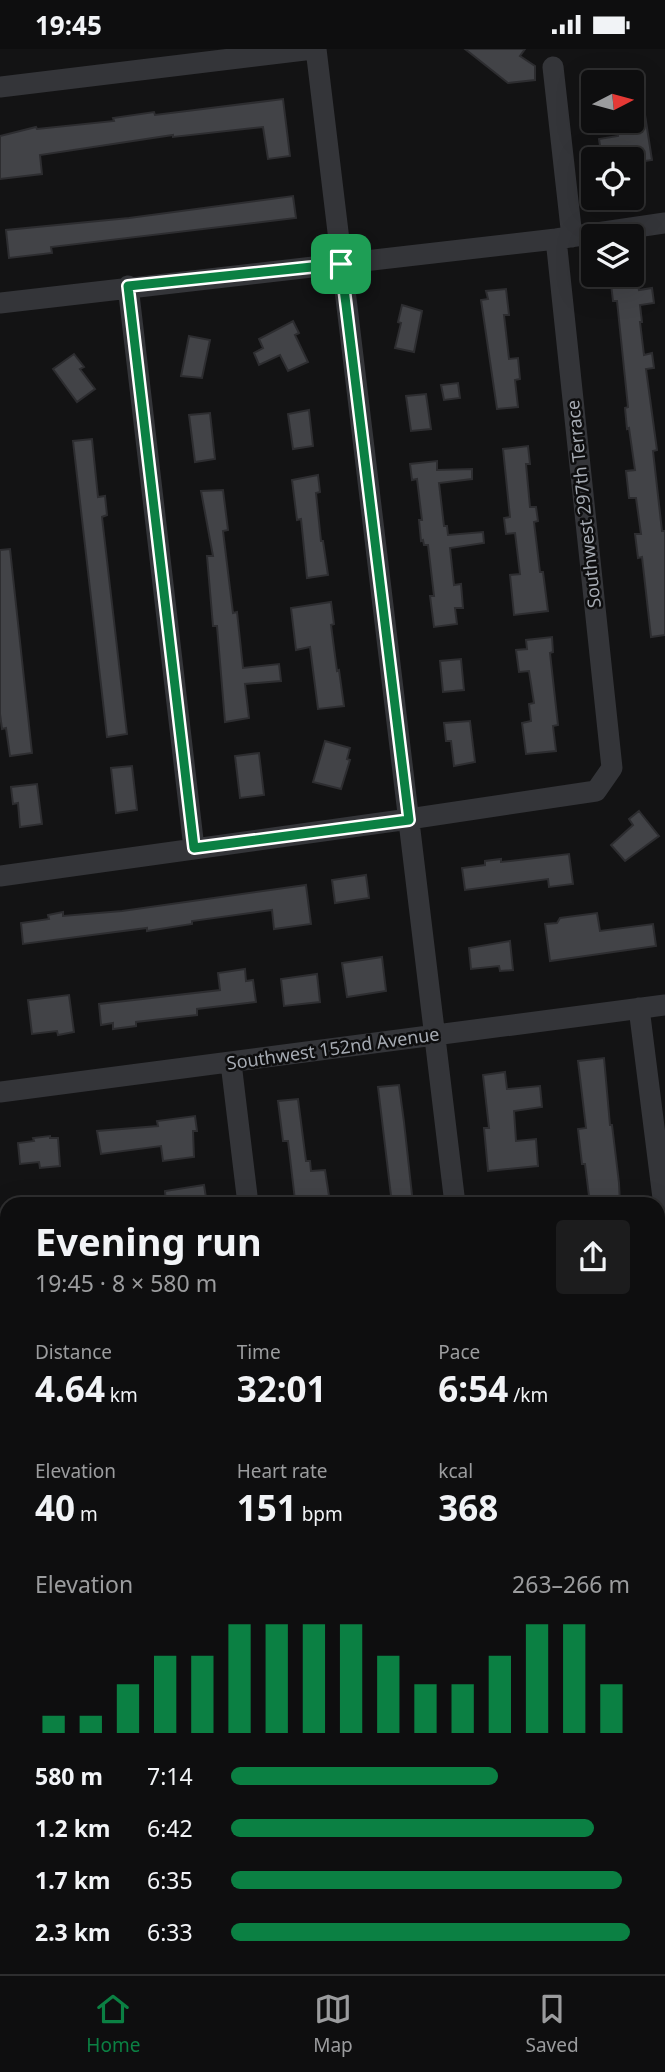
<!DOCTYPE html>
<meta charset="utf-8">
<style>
:root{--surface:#0e0e0f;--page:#1c1c1d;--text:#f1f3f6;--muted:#9b9c9e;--line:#2e2e2f;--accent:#0b8043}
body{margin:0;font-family:"Noto Sans",sans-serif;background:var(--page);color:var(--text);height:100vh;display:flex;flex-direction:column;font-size:26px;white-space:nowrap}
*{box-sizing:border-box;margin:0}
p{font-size:23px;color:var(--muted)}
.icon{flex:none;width:38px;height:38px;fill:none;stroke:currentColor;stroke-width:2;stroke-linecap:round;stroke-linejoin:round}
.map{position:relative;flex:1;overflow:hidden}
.details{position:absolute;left:0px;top:1148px;width:665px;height:777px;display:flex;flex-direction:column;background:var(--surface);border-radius:21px 21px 0 0;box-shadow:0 7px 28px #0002,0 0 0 2px var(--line)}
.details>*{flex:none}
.needle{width:46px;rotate:84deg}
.tools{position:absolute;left:581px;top:21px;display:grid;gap:14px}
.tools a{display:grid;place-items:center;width:63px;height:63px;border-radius:7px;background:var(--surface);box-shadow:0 7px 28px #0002,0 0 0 2px var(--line);font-size:35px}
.pin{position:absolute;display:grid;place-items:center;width:60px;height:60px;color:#fff;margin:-30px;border-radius:14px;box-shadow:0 4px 10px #0006}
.round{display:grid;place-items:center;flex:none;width:74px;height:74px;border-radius:7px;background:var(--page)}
.summary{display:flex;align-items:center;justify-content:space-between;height:119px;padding:0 35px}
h1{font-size:38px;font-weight:700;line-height:52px}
.stats{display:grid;grid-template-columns:repeat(3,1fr);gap:10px;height:119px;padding:7px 35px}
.stats div{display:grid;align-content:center}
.stats b{font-size:35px;font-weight:700}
.stats small{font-size:19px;font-weight:400}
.stats p{font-size:19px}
.chart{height:196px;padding:14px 35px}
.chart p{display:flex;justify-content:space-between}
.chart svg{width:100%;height:126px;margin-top:7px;stroke:var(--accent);stroke-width:6}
ul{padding:0 35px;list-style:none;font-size:23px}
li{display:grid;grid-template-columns:112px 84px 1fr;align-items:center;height:52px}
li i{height:18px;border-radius:9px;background:var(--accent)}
.status{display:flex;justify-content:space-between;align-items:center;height:49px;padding:0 35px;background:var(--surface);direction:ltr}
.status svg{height:19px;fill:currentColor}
.tab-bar{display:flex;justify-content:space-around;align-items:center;height:98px;border-top:2px solid var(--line);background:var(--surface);font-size:19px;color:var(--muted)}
.tab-bar a{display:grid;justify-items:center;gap:4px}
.tab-bar .on{color:var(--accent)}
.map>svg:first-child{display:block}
.building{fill:#424347;stroke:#2d2d30;stroke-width:2}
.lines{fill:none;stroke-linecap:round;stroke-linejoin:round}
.minor{stroke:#343539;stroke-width:21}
.route-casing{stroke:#fff;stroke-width:14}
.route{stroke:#0b8043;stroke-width:9}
.labels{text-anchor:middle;stroke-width:5;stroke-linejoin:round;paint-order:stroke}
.street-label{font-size:18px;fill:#a6abb3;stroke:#0e0e0f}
</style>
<div class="status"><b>19:45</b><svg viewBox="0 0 49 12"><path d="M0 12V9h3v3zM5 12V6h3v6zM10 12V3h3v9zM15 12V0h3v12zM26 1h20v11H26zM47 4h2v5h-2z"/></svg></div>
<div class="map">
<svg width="665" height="1925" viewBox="0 0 665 1925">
<rect width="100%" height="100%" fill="#131314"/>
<!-- building -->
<path class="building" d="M 465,0 L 525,0 L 520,7 L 535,17 L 535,31 L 508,34 Z
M 283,50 L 290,107 L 268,110 L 263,78 L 173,88 L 173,86 L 40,106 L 42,125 L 0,130 L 0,87 L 36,78 L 37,80 L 114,72 L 113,69 L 154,63 L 155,66 Z
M 645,66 L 652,111 L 632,114 L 632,110 L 602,110 L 599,90 L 618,87 L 617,72 L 632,72 L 632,67 Z
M 293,147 L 296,169 L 51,198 L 52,204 L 9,209 L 6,181 L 129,169 Z
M 637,232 L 639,241 L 652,239 L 654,254 L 640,256 L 642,273 L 640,273 L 644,306 L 652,304 L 654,319 L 646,320 L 657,401 L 653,402 L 662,482 L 665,482 L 665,586 L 651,588 L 642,508 L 638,509 L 635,485 L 641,485 L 636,449 L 629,449 L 626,422 L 635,421 L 629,379 L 627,380 L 625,359 L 628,358 L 617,252 L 613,252 L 611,235 Z
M 506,240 L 509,266 L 504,266 L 509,310 L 518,309 L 520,330 L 515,331 L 518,358 L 497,360 L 481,251 L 488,250 L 486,242 Z
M 402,256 L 422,262 L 414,303 L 395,299 L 401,274 L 398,273 Z
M 293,272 L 299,284 L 295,286 L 308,313 L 288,322 L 280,306 L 259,316 L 254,304 L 263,299 L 259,290 Z
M 189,287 L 210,291 L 202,329 L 181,327 Z
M 74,305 L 84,318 L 80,320 L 95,340 L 77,353 L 53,320 Z
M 458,334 L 460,349 L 444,351 L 441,336 Z
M 426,345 L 431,380 L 411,382 L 406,347 Z
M 309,361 L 313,397 L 293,400 L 288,365 Z
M 210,364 L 215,410 L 195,413 L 189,366 Z
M 92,390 L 98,448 L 105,447 L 107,466 L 102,468 L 127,685 L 107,688 L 73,392 Z
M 528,397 L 530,415 L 526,415 L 530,458 L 536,458 L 538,472 L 534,473 L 540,523 L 543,523 L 548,562 L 514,566 L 510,526 L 520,525 L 515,484 L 506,485 L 504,469 L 510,468 L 503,400 Z
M 437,412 L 437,421 L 472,420 L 472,430 L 439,434 L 444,477 L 447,477 L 448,486 L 483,483 L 484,494 L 450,499 L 454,536 L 461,535 L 463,559 L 455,559 L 457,575 L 434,578 L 430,547 L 434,547 L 428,496 L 424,496 L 423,491 L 421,492 L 419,471 L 422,471 L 417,430 L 412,431 L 410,415 Z
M 318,426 L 320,443 L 316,444 L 321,492 L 323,492 L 328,526 L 307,529 L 301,470 L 297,471 L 292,431 Z
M 223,441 L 228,481 L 223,482 L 233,564 L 237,563 L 243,619 L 279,615 L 281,632 L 245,635 L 249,669 L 225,673 L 217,577 L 213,577 L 207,507 L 213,507 L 201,442 Z
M 10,500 L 32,704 L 10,707 L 6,679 L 2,680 L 0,665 L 0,501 Z
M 331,553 L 334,575 L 331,576 L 337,622 L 339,621 L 344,657 L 318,660 L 310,598 L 296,601 L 291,559 Z
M 552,588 L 553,603 L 550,604 L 558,676 L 553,677 L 556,702 L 526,705 L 522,674 L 531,672 L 529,655 L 534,654 L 529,622 L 519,623 L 516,601 L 527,600 L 526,591 Z
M 461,610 L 464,641 L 443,643 L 440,612 Z
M 470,672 L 475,713 L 454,717 L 451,692 L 446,692 L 444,674 Z
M 325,692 L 350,699 L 347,710 L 350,711 L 341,740 L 313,733 Z
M 259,704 L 264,746 L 240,749 L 235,707 Z
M 132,717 L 137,761 L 116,764 L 111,719 Z
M 37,735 L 42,775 L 20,778 L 18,754 L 13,755 L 11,738 Z
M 639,762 L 659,787 L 625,812 L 611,796 L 633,776 L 629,770 Z
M 569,805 L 573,835 L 549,838 L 548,830 L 465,841 L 462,819 L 485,816 L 485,812 L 501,810 L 501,813 Z
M 366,826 L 369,849 L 335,854 L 332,831 Z
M 306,836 L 311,875 L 274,880 L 272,861 L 192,872 L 192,875 L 147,882 L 147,879 L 23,895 L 21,874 L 49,870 L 48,866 L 63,863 L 63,867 L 122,862 Z
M 597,864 L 600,882 L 653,875 L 656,897 L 550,912 L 545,875 L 557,874 L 560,869 Z
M 510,892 L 513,921 L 500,922 L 499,917 L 471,920 L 469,899 Z
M 382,908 L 386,942 L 347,948 L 342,914 Z
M 245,920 L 246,932 L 253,931 L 256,953 L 197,960 L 197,966 L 136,973 L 136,977 L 113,980 L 113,974 L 101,976 L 99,955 L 220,941 L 218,924 Z
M 317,925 L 320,953 L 284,957 L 281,930 Z
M 69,946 L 74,983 L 58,986 L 57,982 L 32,985 L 28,951 Z
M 604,1009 L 610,1076 L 612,1076 L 619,1134 L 620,1155 L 590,1155 L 585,1115 L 582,1115 L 578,1080 L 586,1079 L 578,1012 Z
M 505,1023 L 507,1040 L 540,1037 L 542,1058 L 514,1062 L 516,1092 L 536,1090 L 538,1117 L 488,1122 L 484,1079 L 489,1079 L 483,1026 Z
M 399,1036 L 404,1073 L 413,1155 L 392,1155 L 378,1038 Z
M 298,1050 L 306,1112 L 310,1112 L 311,1122 L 325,1121 L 329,1147 L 295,1151 L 288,1092 L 283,1092 L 278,1052 Z
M 195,1067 L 197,1082 L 193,1082 L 194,1108 L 163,1112 L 161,1097 L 101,1105 L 97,1082 L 158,1077 L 157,1072 Z
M 50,1087 L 50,1089 L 58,1089 L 60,1117 L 40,1119 L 39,1113 L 20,1115 L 18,1094 L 34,1092 L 33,1089 Z
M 204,1136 L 207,1155 L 166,1155 L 165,1142 Z"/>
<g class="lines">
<!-- minor -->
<path class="minor" d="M 316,0 L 455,1155
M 553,18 L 572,188
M 0,38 L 313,0
M 128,237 L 194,799
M 0,254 L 556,190 L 665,174
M 0,827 L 409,770 L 596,742 L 612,719 L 556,190
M 639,959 L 665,1165
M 231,1014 L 248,1155
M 0,1043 L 665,956
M 658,1506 L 665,1505
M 78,1925 L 148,1919 L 297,1924 L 350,1918"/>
</g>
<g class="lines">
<!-- route casing -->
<g class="route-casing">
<path id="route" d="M 341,215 L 409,771 L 194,799 L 128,237 Z"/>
</g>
<!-- route -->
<use href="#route" class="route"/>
</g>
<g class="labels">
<!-- street labels -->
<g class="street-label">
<text transform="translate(584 455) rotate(-96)" y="6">Southwest 297th Terrace</text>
<text transform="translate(333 1000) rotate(-8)" y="6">Southwest 152nd Avenue</text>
</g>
</g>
</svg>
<div class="tools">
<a><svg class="needle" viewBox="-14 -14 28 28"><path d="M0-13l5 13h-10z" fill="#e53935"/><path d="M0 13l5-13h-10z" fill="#9b9c9e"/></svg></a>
<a><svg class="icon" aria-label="locate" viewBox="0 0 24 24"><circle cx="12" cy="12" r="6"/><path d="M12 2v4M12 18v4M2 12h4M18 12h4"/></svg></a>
<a><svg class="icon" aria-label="layers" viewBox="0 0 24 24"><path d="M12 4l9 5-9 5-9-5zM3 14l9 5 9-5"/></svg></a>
</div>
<div class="pin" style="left:341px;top:215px;background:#1e9e55"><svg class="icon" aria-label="arrive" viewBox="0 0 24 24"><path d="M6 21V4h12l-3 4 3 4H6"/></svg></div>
<section class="details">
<div class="summary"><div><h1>Evening run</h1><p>19:45 · 8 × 580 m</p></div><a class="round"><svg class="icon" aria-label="share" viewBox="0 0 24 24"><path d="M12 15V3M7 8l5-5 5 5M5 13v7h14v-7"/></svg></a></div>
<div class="stats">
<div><p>Distance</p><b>4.64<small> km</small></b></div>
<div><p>Time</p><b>32:01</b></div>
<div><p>Pace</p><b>6:54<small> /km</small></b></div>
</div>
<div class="stats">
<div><p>Elevation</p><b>40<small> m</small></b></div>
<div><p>Heart rate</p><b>151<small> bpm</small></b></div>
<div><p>kcal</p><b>368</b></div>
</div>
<div class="chart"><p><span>Elevation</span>263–266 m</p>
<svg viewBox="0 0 160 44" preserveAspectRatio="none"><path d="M5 44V38M15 44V38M25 44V27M35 44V17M45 44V17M55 44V6M65 44V6M75 44V6M85 44V6M95 44V17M105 44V27M115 44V27M125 44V17M135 44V6M145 44V6M155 44V27"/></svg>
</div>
<ul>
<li><b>580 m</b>7:14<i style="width:67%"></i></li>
<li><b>1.2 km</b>6:42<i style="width:91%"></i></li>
<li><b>1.7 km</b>6:35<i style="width:98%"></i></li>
<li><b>2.3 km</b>6:33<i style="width:100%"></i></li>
</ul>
</section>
</div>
<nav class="tab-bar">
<a class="on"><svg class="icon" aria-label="home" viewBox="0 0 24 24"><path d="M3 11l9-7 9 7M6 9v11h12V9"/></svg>Home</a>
<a><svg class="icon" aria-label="map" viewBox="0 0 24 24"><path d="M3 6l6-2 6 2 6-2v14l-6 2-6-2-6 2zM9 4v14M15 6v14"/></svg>Map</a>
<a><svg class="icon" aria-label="saved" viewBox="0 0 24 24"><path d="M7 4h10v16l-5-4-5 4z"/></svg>Saved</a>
</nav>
